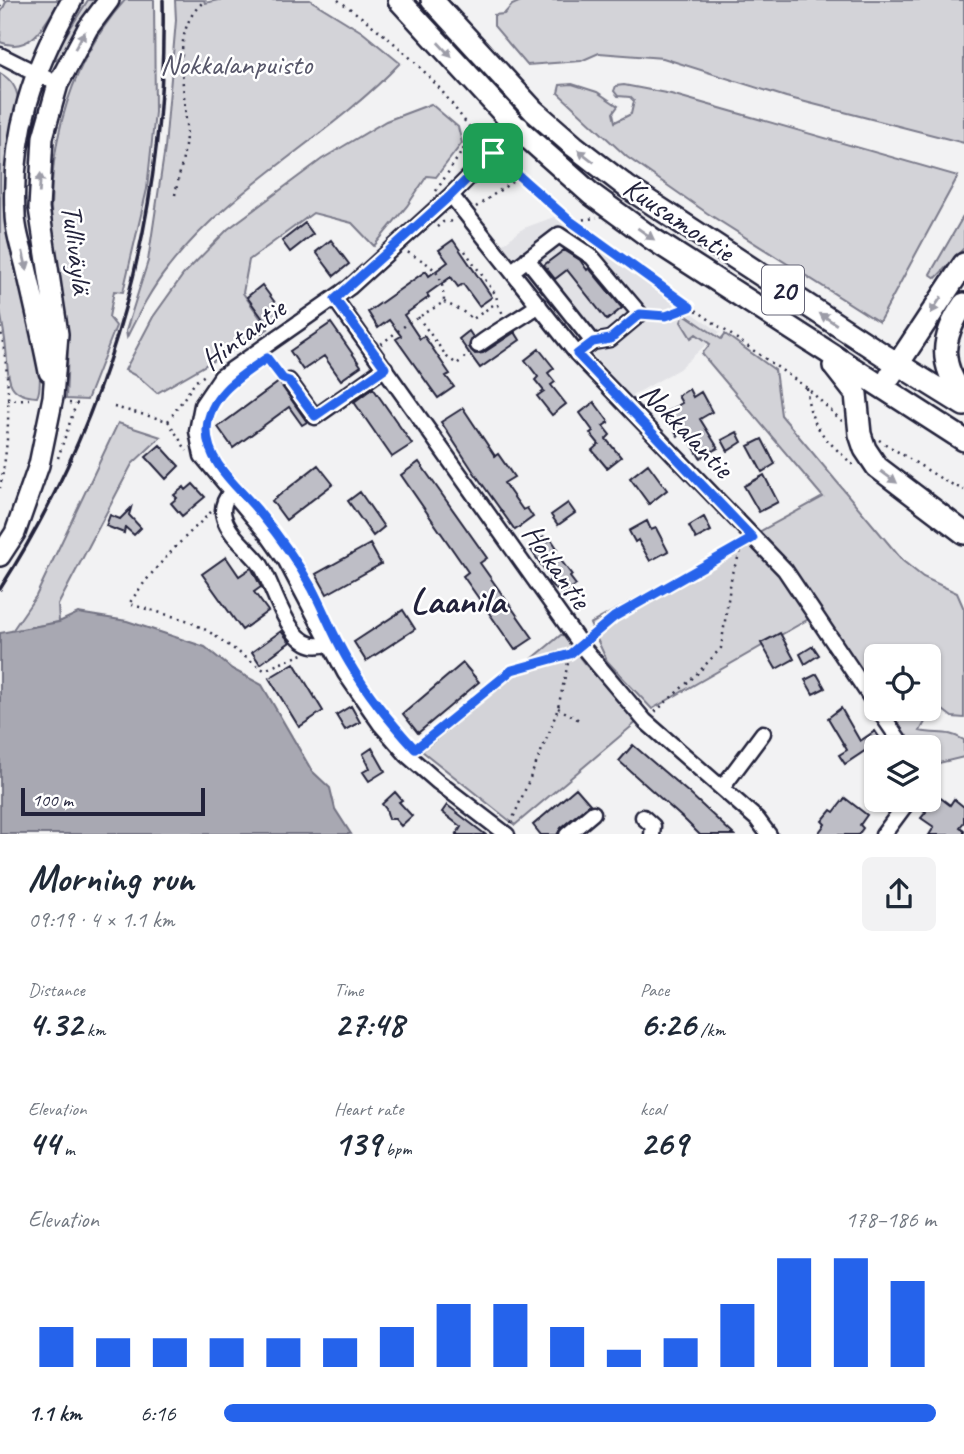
<!DOCTYPE html>
<meta charset="utf-8">
<style>
:root{--surface:#fff;--page:#f2f2f3;--text:#1f2937;--muted:#747a83;--accent:#2563eb}
body{margin:0;font-family:Caveat,sans-serif;background:var(--page);color:var(--text);height:100vh;display:flex;flex-direction:column;font-size:26px;white-space:nowrap}
*{box-sizing:border-box;margin:0}
p{font-size:23px;color:var(--muted)}
.icon{flex:none;width:38px;height:38px;fill:none;stroke:currentColor;stroke-width:2;stroke-linecap:round;stroke-linejoin:round}
.map{position:relative;height:834px;overflow:hidden}
.sheet{display:flex;flex-direction:column;background:var(--surface);flex:1}
.sheet>*{flex:none}
.buttons{position:absolute;left:864px;top:644px;display:grid;gap:14px}
.buttons a{display:grid;place-items:center;width:77px;height:77px;border-radius:10px;background:var(--surface);box-shadow:0 2px 5px #0004;font-size:35px}
.scale{position:absolute;left:21px;bottom:18px;width:184px;box-sizing:border-box;padding-left:7px;border:4px solid #22223b;border-top:0;font-size:19px;line-height:24px;white-space:nowrap;color:#22223b;-webkit-text-stroke:5px #fff;paint-order:stroke}
.pin{position:absolute;display:grid;place-items:center;width:60px;height:60px;color:#fff;margin:-30px;border-radius:14px;box-shadow:0 4px 10px #0006}
.round{display:grid;place-items:center;flex:none;width:74px;height:74px;border-radius:10px;background:var(--page)}
.head{display:flex;align-items:center;justify-content:space-between;height:119px;padding:0 28px}
h1{font-size:38px;font-weight:700;line-height:52px}
.figures{display:grid;grid-template-columns:repeat(3,1fr);gap:10px;height:119px;padding:7px 28px}
.figures div{display:grid;align-content:center}
.figures b{font-size:35px;font-weight:700}
.figures small{font-size:19px;font-weight:400}
.figures p{font-size:19px}
.chart{height:196px;padding:14px 28px}
.chart p{display:flex;justify-content:space-between}
.chart svg{width:100%;height:126px;margin-top:7px;stroke:var(--accent);stroke-width:6}
ul{padding:0 28px;list-style:none;font-size:23px}
li{display:grid;grid-template-columns:112px 84px 1fr;align-items:center;height:52px}
li i{height:18px;border-radius:9px;background:var(--accent)}
.map>svg:first-child{display:block}
.built{fill:#e2e2e6}
.green{fill:#d3d3d8;stroke:#7a7a8a;stroke-width:2}
.water{fill:#a8a8b2;stroke:#727282;stroke-width:2}
.building{fill:#bebec6;stroke:#22223b;stroke-width:2}
.lines{fill:none;stroke-linecap:round;stroke-linejoin:round}
.minor-casing{stroke:#22223b;stroke-width:19}
.major-casing{stroke:#22223b;stroke-width:24}
.highway-casing{stroke:#22223b;stroke-width:26}
.path{stroke:#22223b;stroke-width:2.5;stroke-dasharray:2 5;stroke-linecap:butt}
.minor{stroke:#fff;stroke-width:14}
.major{stroke:#fff;stroke-width:19}
.highway{stroke:#fff;stroke-width:21}
.rail{stroke:#22223b;stroke-width:3.5}
.oneway{fill:#9c9ca7}
.route-casing{stroke:#fff;stroke-width:14}
.route{stroke:#2563eb;stroke-width:9}
.labels{text-anchor:middle;stroke-width:5;stroke-linejoin:round;paint-order:stroke}
.shield{fill:#fff;stroke:#646476;stroke-width:2}
.shield-label{font-size:28px;font-weight:bold;fill:#22223b}
.park-label{font-size:30px;fill:#57576a;stroke:#fff}
.street-label{font-size:30px;fill:#22223b;stroke:#fff}
.district-label{font-size:37px;font-weight:bold;fill:#22223b;stroke:#fff}
</style>
<div class="map">
<svg width="964" height="835" viewBox="0 0 964 835">
<rect width="100%" height="100%" fill="#f2f2f3"/>
<filter id="ink" filterUnits="userSpaceOnUse"><feTurbulence type="fractalNoise" baseFrequency=".0143" numOctaves="2"/><feDisplacementMap in="SourceGraphic" scale="14" xChannelSelector="R" yChannelSelector="G"/><feConvolveMatrix kernelMatrix="1 2 1 2 8 2 1 2 1" color-interpolation-filters="sRGB"/></filter>
<g filter="url(#ink)">
<!-- built -->
<path class="built" d="M 554,217 L 606,254 L 720,332 L 679,369 L 630,397 L 499,247 L 524,228 Z"/>
<!-- green -->
<path class="green" d="M 7,0 L 60,0 C 45,23 32,55 0,42 L 1,12 Z
M 88,0 L 98,0 L 63,54 L 53,62 L 61,43 Z
M 125,0 L 154,0 L 155,112 L 147,189 L 123,292 L 114,291 L 109,317 L 116,326 L 87,400 L 66,399 C 67,376 69,352 66,329 C 63,304 56,280 54,255 C 43,164 63,70 125,0 Z
M 175,0 L 204,0 L 205,3 L 218,0 L 310,0 L 362,32 L 400,63 C 329,138 231,186 168,268 C 151,289 139,313 127,337 L 126,331 L 148,261 L 165,148 L 176,20 Z
M 523,0 L 964,0 L 964,143 L 786,97 L 663,58 L 599,53 L 581,61 L 527,65 L 494,26 L 494,15 L 504,14 L 512,5 Z
M 0,73 C 36,94 7,129 7,160 C 8,176 13,192 15,208 C 20,239 49,377 37,397 C 3,396 9,373 6,349 C 5,336 2,323 0,310 Z
M 572,84 L 597,92 L 618,106 L 613,113 L 615,122 L 631,114 L 634,101 L 630,97 L 618,96 L 614,91 L 616,86 L 624,85 L 671,94 L 958,176 L 879,322 L 707,213 L 627,157 L 558,93 L 560,85 Z
M 431,104 L 458,127 L 462,143 L 436,177 L 427,176 L 407,206 L 374,246 L 352,223 L 313,213 L 249,260 L 243,293 L 268,329 L 157,393 L 140,378 L 125,370 L 153,317 L 183,275 L 228,229 L 322,159 L 386,121 Z
M 964,215 L 964,248 L 936,278 L 930,274 Z
M 684,314 L 721,339 L 725,334 L 775,370 L 781,415 L 903,561 L 923,577 L 957,593 L 964,609 L 964,718 L 952,717 L 935,704 L 920,731 C 938,735 948,730 964,740 L 964,757 L 935,764 L 929,760 L 929,747 L 909,747 L 884,709 L 929,709 L 929,656 L 877,656 L 877,697 L 821,612 L 652,709 L 607,661 L 590,624 L 823,497 L 702,354 L 710,344 L 696,334 L 691,338 L 681,322 Z
M 118,423 L 161,437 L 132,464 L 58,605 L 59,622 L 12,631 L 36,596 Z
M 562,634 L 584,663 L 638,721 L 515,825 L 422,751 Z"/>
<!-- water -->
<path class="water" d="M 78,613 L 127,621 L 205,647 L 232,669 L 262,685 L 312,771 L 330,788 L 335,809 L 351,834 L 0,834 L 0,633 L 59,622 Z"/>
<!-- building -->
<path class="building" d="M 305,223 L 313,234 L 290,252 L 282,241 Z
M 331,240 L 349,264 L 334,276 L 316,252 Z
M 453,240 L 492,297 L 479,306 L 463,284 L 458,287 L 451,277 L 427,294 L 429,297 L 404,315 L 420,339 L 424,336 L 450,374 L 446,376 L 454,387 L 438,398 L 396,339 L 401,336 L 389,320 L 378,328 L 368,312 L 426,271 L 429,276 L 448,262 L 439,250 Z
M 564,250 L 580,260 L 587,270 L 589,268 L 622,308 L 607,320 L 567,270 L 555,279 L 544,265 Z
M 262,285 L 282,312 L 266,323 L 247,297 Z
M 331,323 L 361,366 L 341,380 L 324,356 L 303,370 L 290,351 Z
M 469,331 L 473,337 L 469,347 L 475,354 L 483,353 L 515,332 L 520,340 L 480,368 L 459,339 Z
M 539,349 L 554,368 L 548,373 L 555,382 L 551,385 L 566,404 L 552,415 L 537,396 L 544,391 L 535,380 L 538,377 L 525,360 Z
M 279,382 L 307,422 L 302,425 L 289,407 L 233,448 L 218,427 Z
M 373,388 L 412,444 L 392,457 L 354,402 Z
M 689,389 L 693,397 L 701,392 L 712,412 L 700,419 L 718,448 L 700,458 L 685,432 L 678,436 L 665,413 L 682,403 L 678,396 Z
M 594,402 L 609,422 L 603,426 L 610,435 L 606,439 L 621,457 L 607,468 L 592,450 L 599,444 L 590,433 L 593,431 L 580,413 Z
M 463,408 L 495,456 L 498,454 L 514,477 L 504,483 L 523,510 L 527,508 L 533,517 L 515,530 L 473,471 L 441,422 Z
M 737,432 L 742,442 L 728,451 L 722,440 Z
M 762,439 L 775,464 L 762,472 L 748,446 Z
M 160,445 L 179,466 L 166,479 L 146,457 Z
M 419,462 L 487,558 L 480,563 L 533,638 L 515,650 L 463,576 L 468,572 L 401,475 Z
M 648,464 L 667,490 L 649,504 L 630,478 Z
M 318,465 L 333,484 L 286,520 L 272,501 Z
M 764,475 L 778,502 L 759,512 L 744,486 Z
M 193,484 L 205,497 L 182,516 L 171,503 L 177,498 L 174,495 L 184,487 L 186,490 Z
M 360,492 L 384,527 L 373,536 L 348,501 Z
M 568,503 L 575,513 L 558,525 L 551,515 Z
M 131,508 L 129,515 L 141,528 L 134,535 L 125,527 L 124,533 L 106,526 L 110,515 L 120,519 Z
M 704,517 L 711,531 L 696,539 L 689,526 Z
M 647,521 L 651,530 L 656,528 L 668,551 L 650,561 L 638,540 L 635,542 L 629,531 Z
M 544,537 L 547,542 L 551,539 L 557,548 L 553,550 L 572,575 L 570,577 L 576,585 L 562,595 L 548,582 L 551,579 L 529,547 Z
M 370,544 L 381,564 L 327,594 L 316,574 Z
M 226,557 L 239,576 L 251,568 L 252,569 L 261,587 L 254,592 L 268,611 L 242,630 L 202,574 Z
M 403,610 L 415,629 L 366,661 L 354,642 Z
M 281,631 L 290,642 L 260,664 L 252,652 Z
M 780,633 L 794,659 L 776,669 L 761,643 Z
M 813,646 L 819,655 L 805,664 L 800,654 Z
M 294,663 L 323,711 L 299,727 L 269,678 Z
M 463,663 L 479,682 L 418,733 L 403,714 Z
M 817,674 L 825,688 L 813,694 L 805,680 Z
M 351,706 L 360,722 L 345,730 L 336,715 Z
M 841,708 L 860,741 L 875,731 L 881,740 L 845,764 L 839,755 L 847,750 L 828,718 Z
M 633,745 L 689,793 L 734,835 L 700,835 L 686,821 L 619,761 Z
M 372,748 L 385,771 L 369,781 L 363,772 L 370,768 L 363,754 Z
M 576,788 L 590,804 L 561,828 L 557,835 L 541,835 L 533,825 Z
M 395,792 L 402,800 L 399,802 L 412,816 L 401,826 L 395,819 L 389,819 L 386,809 L 382,804 Z
M 938,796 L 950,805 L 954,799 L 964,807 L 964,822 L 960,827 L 964,830 L 964,835 L 929,835 L 934,827 L 921,818 L 926,812 L 922,809 L 931,798 L 934,801 Z
M 845,798 L 867,815 L 860,825 L 863,828 L 858,835 L 817,835 L 825,824 L 822,821 L 831,810 L 834,812 Z
M 447,805 L 486,835 L 456,835 L 461,827 L 442,812 Z"/>
<g class="lines">
<!-- minor casing -->
<g class="minor-casing">
<path id="minor" d="M 0,55 L 58,84
M 451,195 L 577,354 L 785,570 L 877,707
M 527,259 L 593,342
M 512,271 L 559,235 L 592,257 L 640,314 L 610,339 L 593,342 L 577,354
M 335,299 L 581,645 L 645,721 L 757,819 L 769,835
M 478,345 C 498,330 518,320 539,305
M 289,381 L 315,417 L 385,368
M 231,492 C 225,499 221,507 224,517 C 229,536 249,549 260,564 C 275,585 289,660 329,643
M 878,709 L 904,747
M 722,788 L 763,733
M 643,817 L 653,826 L 652,835
M 507,835 L 438,782 L 407,755 L 381,725 L 345,673 L 286,561 L 267,534 L 202,456 L 197,431 L 202,405 L 221,377 L 350,287 L 451,195 L 521,125
M 567,835 L 593,813
M 883,835 L 909,800"/>
</g>
<!-- major casing -->
<g class="major-casing">
<path id="major" d="M 49,372 C 42,336 34,302 26,267 C 22,250 15,231 15,214 C 11,134 33,68 72,0
M 0,556 L 15,533 L 39,465 L 53,397 L 58,334 L 39,208 L 43,137 L 58,84 L 88,28 L 109,0"/>
</g>
<!-- highway casing -->
<g class="highway-casing">
<path id="highway" d="M 399,0 L 518,129 L 591,194 L 651,238 L 964,440
M 432,0 L 534,111 L 574,146 L 627,187 L 885,356 L 964,405
M 964,304 C 941,337 938,364 964,396
M 834,366 L 856,394 L 860,434 L 865,449 L 877,467 L 964,533
M 890,376 L 964,264"/>
</g>
<!-- path -->
<path class="path" d="M 338,0 C 375,26 410,54 440,89 C 455,107 468,127 484,144
M 0,7 L 4,0
M 502,161 L 569,221 L 807,388 L 843,422
M 436,191 L 474,133
M 175,195 C 179,175 185,155 186,135 C 188,92 166,29 206,0
M 476,207 L 519,177
M 569,221 L 597,218
M 437,227 L 443,222 L 456,221
M 465,251 L 496,295 L 498,305
M 444,302 L 462,311 L 473,319 L 493,305 L 498,305 L 503,314
M 651,315 L 666,316 L 690,307
M 418,317 L 447,357 L 457,364 L 469,353
M 0,327 C 11,379 11,436 0,488
M 381,344 L 407,324 L 444,302 C 443,271 433,266 407,252
M 267,358 L 280,375
M 807,388 C 808,429 830,442 856,468
M 7,400 L 29,399
M 69,403 L 83,404
M 114,407 L 168,421 L 187,451
M 168,421 L 196,381 L 205,375
M 879,440 L 945,481 L 964,490
M 58,458 L 76,404
M 211,512 C 181,541 152,569 129,604 L 186,620 L 208,631 L 264,670 L 303,654
M 591,636 L 614,617 L 743,543
M 558,708 L 579,720
M 655,712 L 696,675 L 721,648 L 732,573 L 743,546
M 418,747 L 512,670 L 570,654
M 511,823 L 549,733 L 558,708 L 570,654 L 573,652"/>
<!-- minor -->
<use href="#minor" class="minor"/>
<!-- major -->
<use href="#major" class="major"/>
<!-- highway -->
<use href="#highway" class="highway"/>
<!-- rail -->
<path class="rail" d="M 0,589 C 113,413 167,209 163,0"/>
</g>
<!-- one-way arrows -->
<defs><path id="oneway-solid" d="M-6-.8H1V-3.2L6.5 0L1 3.2V.8H-6Z" transform="scale(1.75)"/></defs>
<g class="oneway">
<use href="#oneway-solid" transform="translate(80 40) rotate(-60)"/>
<use href="#oneway-solid" transform="translate(445 50) rotate(47)"/>
<use href="#oneway-solid" transform="translate(586 156) rotate(-143)"/>
<use href="#oneway-solid" transform="translate(40 183) rotate(-86)"/>
<use href="#oneway-solid" transform="translate(646 234) rotate(35)"/>
<use href="#oneway-solid" transform="translate(25 261) rotate(77)"/>
<use href="#oneway-solid" transform="translate(936 305) rotate(123)"/>
<use href="#oneway-solid" transform="translate(828 319) rotate(-147)"/>
<use href="#oneway-solid" transform="translate(889 477) rotate(36)"/>
</g>
</g>
<g class="lines" filter="url(#ink)">
<!-- route casing -->
<g class="route-casing">
<path id="route" d="M 493,153 L 569,220 L 690,307 L 666,316 L 640,314 L 610,339 L 593,342 L 577,354 L 753,538 L 614,617 L 570,654 L 512,670 L 415,749 C 391,723 368,695 350,664 C 335,640 325,613 312,588 C 297,561 279,536 260,513 C 240,488 206,464 207,429 C 209,394 241,376 267,358 L 283,379 L 289,381 L 315,416 L 385,368 L 335,299 L 451,195 Z"/>
</g>
<!-- route -->
<use href="#route" class="route"/>
</g>
<g class="labels">
<!-- shield labels -->
<rect class="shield" x="762" y="265.5" width="42" height="49" rx="5"/>
<g class="shield-label">
<text x="783" y="300">20</text>
</g>
<!-- park labels -->
<g class="park-label">
<text x="236" y="74">Nokkalanpuisto</text>
</g>
<!-- street labels -->
<g class="street-label">
<text transform="translate(679 219) rotate(34)" y="10">Kuusamontie</text>
<text transform="translate(77 249) rotate(83)" y="10">Tulliväylä</text>
<text transform="translate(243 334) rotate(-37)" y="10">Hintantie</text>
<text transform="translate(687 430) rotate(46)" y="10">Nokkalantie</text>
<text transform="translate(557 566) rotate(55)" y="10">Hoikantie</text>
</g>
<!-- district labels -->
<g class="district-label">
<text x="458" y="613">Laanila</text>
</g>
</g>
</svg>
<div class="buttons">
<a><svg class="icon" aria-label="locate" viewBox="0 0 24 24"><circle cx="12" cy="12" r="6"/><path d="M12 2v4M12 18v4M2 12h4M18 12h4"/></svg></a>
<a><svg class="icon" aria-label="layers" viewBox="0 0 24 24"><path d="M12 4l9 5-9 5-9-5zM3 14l9 5 9-5"/></svg></a>
</div>
<div class="scale">100 m</div>
<div class="pin" style="left:493px;top:153px;background:#1e9e55"><svg class="icon" aria-label="arrive" viewBox="0 0 24 24"><path d="M6 21V4h12l-3 4 3 4H6"/></svg></div>
</div>
<section class="sheet">
<div class="head"><div><h1>Morning run</h1><p>09:19 · 4 × 1.1 km</p></div><a class="round"><svg class="icon" aria-label="share" viewBox="0 0 24 24"><path d="M12 15V3M7 8l5-5 5 5M5 13v7h14v-7"/></svg></a></div>
<div class="figures">
<div><p>Distance</p><b>4.32<small> km</small></b></div>
<div><p>Time</p><b>27:48</b></div>
<div><p>Pace</p><b>6:26<small> /km</small></b></div>
</div>
<div class="figures">
<div><p>Elevation</p><b>44<small> m</small></b></div>
<div><p>Heart rate</p><b>139<small> bpm</small></b></div>
<div><p>kcal</p><b>269</b></div>
</div>
<div class="chart"><p><span>Elevation</span>178–186 m</p>
<svg viewBox="0 0 160 44" preserveAspectRatio="none"><path d="M5 44V30M15 44V34M25 44V34M35 44V34M45 44V34M55 44V34M65 44V30M75 44V22M85 44V22M95 44V30M105 44V38M115 44V34M125 44V22M135 44V6M145 44V6M155 44V14"/></svg>
</div>
<ul>
<li><b>1.1 km</b>6:16<i style="width:100%"></i></li>
</ul>
</section>
